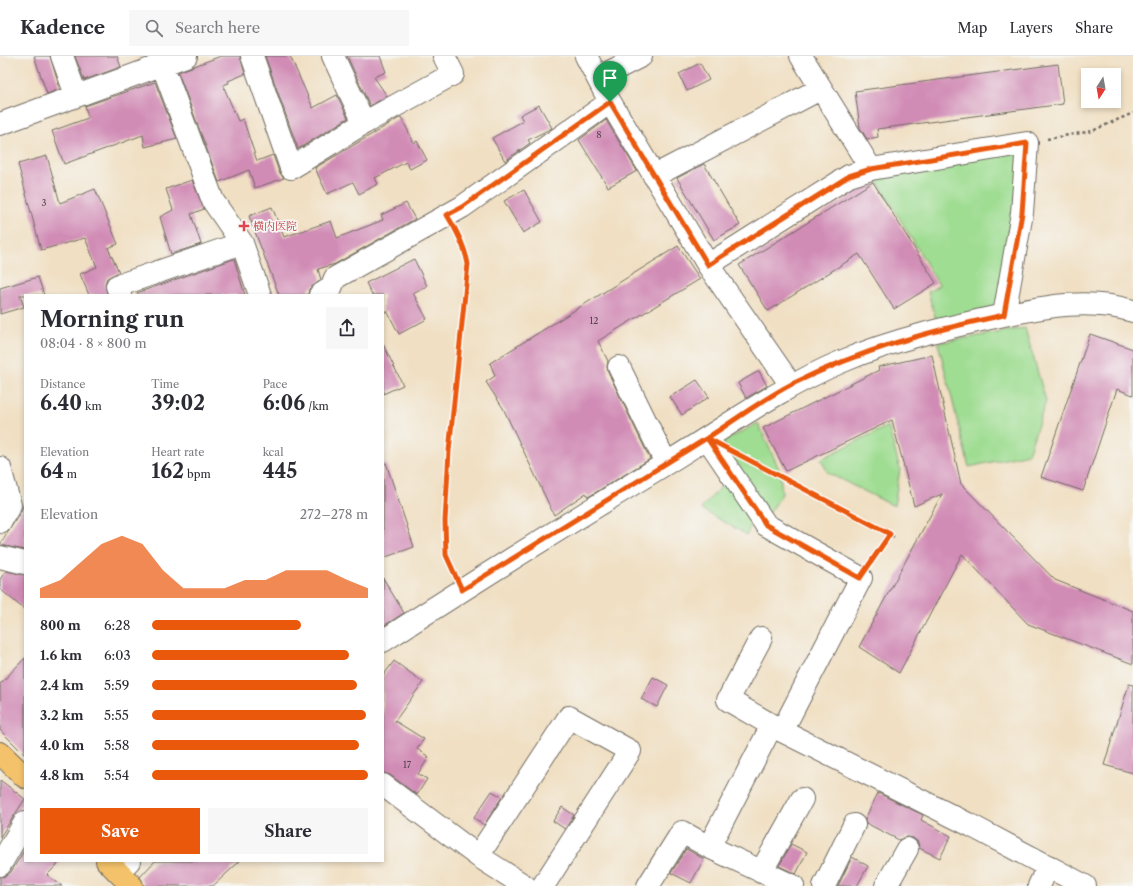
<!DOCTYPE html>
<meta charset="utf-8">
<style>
:root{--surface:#fff;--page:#f7f7f7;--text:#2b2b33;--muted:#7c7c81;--line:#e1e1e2;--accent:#ea580c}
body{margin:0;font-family:"Libre Caslon Text","Noto Serif JP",serif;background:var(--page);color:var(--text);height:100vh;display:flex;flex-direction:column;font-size:15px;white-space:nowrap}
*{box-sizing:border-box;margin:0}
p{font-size:13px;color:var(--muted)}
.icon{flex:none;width:22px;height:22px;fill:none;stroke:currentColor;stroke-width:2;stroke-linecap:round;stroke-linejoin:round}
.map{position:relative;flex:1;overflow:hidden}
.sheet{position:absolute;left:24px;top:238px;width:360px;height:568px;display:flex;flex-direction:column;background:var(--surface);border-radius:0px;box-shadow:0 2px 6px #0003}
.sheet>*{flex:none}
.needle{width:26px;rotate:191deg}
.fabs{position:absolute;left:1081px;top:12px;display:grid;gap:8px}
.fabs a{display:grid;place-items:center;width:40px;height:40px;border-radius:0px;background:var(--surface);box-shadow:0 2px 6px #0003;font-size:20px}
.pin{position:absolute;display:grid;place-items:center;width:34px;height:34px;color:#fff;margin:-41px -17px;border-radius:50% 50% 50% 0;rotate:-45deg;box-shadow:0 0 4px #0007}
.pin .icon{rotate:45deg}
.round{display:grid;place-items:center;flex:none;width:42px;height:42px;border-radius:0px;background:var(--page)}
.head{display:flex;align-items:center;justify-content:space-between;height:68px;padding:0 16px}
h1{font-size:22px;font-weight:700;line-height:30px}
.stats{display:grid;grid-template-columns:repeat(3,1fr);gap:6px;height:68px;padding:4px 16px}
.stats div{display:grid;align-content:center}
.stats b{font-size:20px;font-weight:700}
.stats small{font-size:11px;font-weight:400}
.stats p{font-size:11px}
.chart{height:112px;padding:8px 16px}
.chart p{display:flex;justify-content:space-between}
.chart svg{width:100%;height:72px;margin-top:4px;fill:var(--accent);opacity:.7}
.action{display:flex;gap:8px;margin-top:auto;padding:8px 16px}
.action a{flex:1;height:46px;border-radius:0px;background:var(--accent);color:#fff;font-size:16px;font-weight:700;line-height:46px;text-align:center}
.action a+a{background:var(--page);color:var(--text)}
ul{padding:0 16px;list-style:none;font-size:13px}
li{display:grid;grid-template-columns:64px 48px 1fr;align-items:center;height:30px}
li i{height:10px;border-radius:5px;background:var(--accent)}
header{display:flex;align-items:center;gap:24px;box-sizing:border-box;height:56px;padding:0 20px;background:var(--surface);border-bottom:1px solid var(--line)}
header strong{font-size:19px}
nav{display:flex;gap:22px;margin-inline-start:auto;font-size:14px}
.search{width:280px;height:36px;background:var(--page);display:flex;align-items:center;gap:10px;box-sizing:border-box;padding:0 14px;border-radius:0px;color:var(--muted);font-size:15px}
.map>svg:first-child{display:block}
.green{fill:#9fdd92;stroke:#65845e}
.building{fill:#d18cb6}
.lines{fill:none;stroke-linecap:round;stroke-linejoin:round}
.minor-casing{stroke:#706a60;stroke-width:24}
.major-casing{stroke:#706a60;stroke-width:24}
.path{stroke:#706a60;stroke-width:2.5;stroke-dasharray:3 3;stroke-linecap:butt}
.minor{stroke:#fff;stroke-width:22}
.major{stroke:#f3c26a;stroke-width:22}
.route-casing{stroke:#fff;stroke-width:8}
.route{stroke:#ea580c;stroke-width:5}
.health-dot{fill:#e0444e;stroke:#f6f6f2;stroke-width:1.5}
.labels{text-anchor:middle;stroke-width:3.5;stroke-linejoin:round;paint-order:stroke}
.number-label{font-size:9px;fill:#54434e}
.health-label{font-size:11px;fill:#be3a42;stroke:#f6f6f2;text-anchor:start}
</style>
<header>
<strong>Kadence</strong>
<div class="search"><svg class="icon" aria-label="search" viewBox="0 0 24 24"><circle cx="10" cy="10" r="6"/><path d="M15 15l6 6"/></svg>Search here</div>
<nav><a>Map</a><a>Layers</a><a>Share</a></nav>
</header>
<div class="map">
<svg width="1133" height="830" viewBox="0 0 1133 830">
<rect width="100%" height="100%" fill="#f6f6f2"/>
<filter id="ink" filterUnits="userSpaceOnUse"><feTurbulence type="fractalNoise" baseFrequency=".025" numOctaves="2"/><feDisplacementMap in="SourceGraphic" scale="8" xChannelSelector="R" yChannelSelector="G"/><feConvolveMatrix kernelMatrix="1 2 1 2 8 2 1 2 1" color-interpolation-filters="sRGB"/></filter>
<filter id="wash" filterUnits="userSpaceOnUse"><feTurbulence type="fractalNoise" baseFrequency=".012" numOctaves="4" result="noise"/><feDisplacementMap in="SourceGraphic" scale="16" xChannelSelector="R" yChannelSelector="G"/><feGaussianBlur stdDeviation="0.9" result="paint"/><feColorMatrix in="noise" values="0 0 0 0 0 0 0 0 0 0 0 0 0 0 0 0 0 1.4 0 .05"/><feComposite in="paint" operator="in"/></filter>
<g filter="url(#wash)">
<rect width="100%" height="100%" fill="#f0dfc2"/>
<!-- green -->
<path class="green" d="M 1023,94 L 998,251 L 937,267 L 928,236 L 939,229 L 874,119 Z
M 1025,272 L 1046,345 L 1028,398 L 969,411 L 938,287 Z
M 758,367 L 780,415 L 782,438 L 767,461 L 723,386 Z
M 888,370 L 900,413 L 894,450 L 828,417 L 821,403 Z
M 726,425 L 753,461 L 747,479 L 701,453 Z"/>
<g id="blocks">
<!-- building -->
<path class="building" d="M 34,0 L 50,0 L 60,33 L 47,38 Z
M 75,0 L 117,0 L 121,11 L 84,24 Z
M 221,0 L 240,0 L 245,18 L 228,25 L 229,27 L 223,29 L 238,65 L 243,63 L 257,105 L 273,99 L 279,116 L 284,122 L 255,132 L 249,114 L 219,126 L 178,16 Z
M 265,0 L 290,0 L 313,52 L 337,39 L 348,62 L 298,93 Z
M 347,0 L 380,0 L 386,16 L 374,21 L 387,40 L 370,50 Z
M 700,7 L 709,24 L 687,35 L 679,18 Z
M 1058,8 L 1063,48 L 877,73 L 878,81 L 867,83 L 860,72 L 855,35 Z
M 155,26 L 177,83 L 145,91 L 143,79 L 64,108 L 52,75 L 88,62 L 85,50 Z
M 539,49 L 552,72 L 528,84 L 530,87 L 505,105 L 492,82 L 523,65 L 520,59 Z
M 401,61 L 414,87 L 417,85 L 427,104 L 410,113 L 406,106 L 375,122 L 378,128 L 359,138 L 353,126 L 327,138 L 315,112 Z
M 606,64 L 637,115 L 608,131 L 579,84 Z
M 47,100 L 60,147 L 95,133 L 118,188 L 108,192 L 119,216 L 107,222 L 105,228 L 107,239 L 89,239 L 80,218 L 97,211 L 85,182 L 41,194 L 18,108 Z
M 704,108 L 740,169 L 714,184 L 677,122 Z
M 192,124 L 204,153 L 191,158 L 201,188 L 171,198 L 160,161 L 173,154 L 166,133 Z
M 873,126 L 936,227 L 894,253 L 859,198 L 768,255 L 739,209 Z
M 524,134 L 542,166 L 523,177 L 504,145 Z
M 406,147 L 415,163 L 335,208 L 318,213 L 321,224 L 309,233 L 308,239 L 279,239 L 249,160 L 272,151 L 284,181 L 331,165 L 337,182 L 383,164 L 381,159 Z
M 678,190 L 700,223 L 598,285 L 608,305 L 607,311 L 608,316 L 650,403 L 588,441 L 586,437 L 554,459 L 503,352 L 486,326 L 495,320 L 490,307 Z
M 234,203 L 245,239 L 138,239 L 137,237 Z
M 414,203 L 427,230 L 413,237 L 427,263 L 399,278 L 387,255 L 383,257 L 383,239 L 372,239 L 366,227 Z
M 38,221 L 44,239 L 20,239 L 24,251 L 0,258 L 0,232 Z
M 1090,278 L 1133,293 L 1133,339 L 1117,333 L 1083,435 L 1041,421 Z
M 383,288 L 403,329 L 383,338 Z
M 932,299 L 961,428 L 1055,524 L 1133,555 L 1133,608 L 1028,568 L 962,498 L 899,617 L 859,591 L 942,438 L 914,450 L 892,364 L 786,415 L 763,372 L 879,314 L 878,311 Z
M 759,315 L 767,330 L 746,342 L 738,327 Z
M 697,324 L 709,341 L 682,359 L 670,341 Z
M 383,407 L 386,407 L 414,491 L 383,502 Z
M 25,445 L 25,494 L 0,489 L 21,455 Z
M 6,515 L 25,519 L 25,554 L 0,533 L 0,523 Z
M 383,522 L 404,557 L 385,569 L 383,565 Z
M 25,602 L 25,699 L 0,674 L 0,628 Z
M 394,605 L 423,626 L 395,665 L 424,683 L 417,693 L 429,701 L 418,718 L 427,723 L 417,739 L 390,719 L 383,717 L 383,620 Z
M 653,621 L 668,629 L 657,651 L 641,643 Z
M 1129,628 L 1133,629 L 1133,717 L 1104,709 Z
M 0,724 L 25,743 L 0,781 Z
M 492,735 L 502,741 L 484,769 L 474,762 Z
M 878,737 L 923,759 L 921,764 L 951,780 L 940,802 L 919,792 L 918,786 L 913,782 L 907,781 L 899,784 L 866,767 L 865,763 Z
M 562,751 L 574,759 L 565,773 L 553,765 Z
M 791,788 L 807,796 L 796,818 L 779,810 Z
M 25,793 L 25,805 L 61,805 L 47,819 L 62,830 L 0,830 L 0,821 L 6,820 L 11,816 Z
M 686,793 L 704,803 L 691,827 L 671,817 Z
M 852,801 L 868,810 L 857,830 L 838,830 Z
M 155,805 L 240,805 L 213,830 L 144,830 L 140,821 Z"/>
</g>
</g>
<g filter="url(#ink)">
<use href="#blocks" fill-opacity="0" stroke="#706a60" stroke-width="1"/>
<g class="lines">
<!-- minor casing -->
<g class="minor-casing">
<path id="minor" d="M 62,0 L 76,39
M 159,0 L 213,145 L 242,187 L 260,239
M 252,0 L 291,112 L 364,67
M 333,0 L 364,67 L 453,18 L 444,0
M 586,0 L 610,46 L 708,209 L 791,329
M 801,0 L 871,113
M 598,22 L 641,0
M 0,68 L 186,0
M 654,120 L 820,33
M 708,209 L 849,120 L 871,113 L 1027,87 L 1022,157 L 1004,259
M 120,239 L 117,230 L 242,187
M 320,239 L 331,232 L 335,222 L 462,151 L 610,46
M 619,311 L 666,407
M 707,382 L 766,469 L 861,522 L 782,675
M 0,412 L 10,449 L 0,466
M 0,501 L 25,507
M 761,582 L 728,644 L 782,675 L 972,770 L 1085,830
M 383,585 C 480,522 577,462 675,402 C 730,368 783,330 843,305 C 895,283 949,271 1004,259 C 1047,250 1090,242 1133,255
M 383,729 L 478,800 L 525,830
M 709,791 L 772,669
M 478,800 L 569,661 L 630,695 L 543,830
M 0,809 L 25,766
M 118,816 L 129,805
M 761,816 L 802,743
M 648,830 L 682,776 L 709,791 L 793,830
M 824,830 L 854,769
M 886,830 L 907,793
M 1039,830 L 1048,810"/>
</g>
<!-- major casing -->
<g class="major-casing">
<path id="major" d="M 0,697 L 25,721
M 107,805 L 132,830"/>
</g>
<!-- path -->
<path class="path" d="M 1047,83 L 1092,75 L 1133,57
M 748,404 L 896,482
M 872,505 L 890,479
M 452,516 L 446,499 L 444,481 L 446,429 L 468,208 L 466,195 L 458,177"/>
<!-- minor -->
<use href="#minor" class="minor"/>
<!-- major -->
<use href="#major" class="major"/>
</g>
</g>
<g class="lines" filter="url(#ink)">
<!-- route casing -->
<g class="route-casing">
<path id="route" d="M 610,46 L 462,151 L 447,159 C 457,175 465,190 468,208 L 449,395 L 445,465 L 446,499 L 462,534 L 707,382 L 766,469 L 860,522 L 890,478 L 707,382 C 735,364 763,343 792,328 C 862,294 928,275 1004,259 L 1022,157 L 1027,87 L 871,113 L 849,120 L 708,209 L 610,46"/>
</g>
<!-- route -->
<use href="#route" class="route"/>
</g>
<!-- markers -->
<path class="health-dot" d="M242 164h4v4h4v4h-4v4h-4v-4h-4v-4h4z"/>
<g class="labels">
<!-- number labels -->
<g class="number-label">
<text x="599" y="82">8</text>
<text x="44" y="150">3</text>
<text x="594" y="268">12</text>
<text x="407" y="712">17</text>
</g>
<!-- health labels -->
<g class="health-label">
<text x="253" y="174">横内医院</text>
</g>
</g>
</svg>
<div class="fabs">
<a><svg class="needle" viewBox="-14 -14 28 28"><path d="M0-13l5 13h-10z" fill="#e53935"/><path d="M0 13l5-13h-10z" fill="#7c7c81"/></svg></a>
</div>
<div class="pin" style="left:610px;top:46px;background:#1e9e55"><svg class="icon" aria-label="arrive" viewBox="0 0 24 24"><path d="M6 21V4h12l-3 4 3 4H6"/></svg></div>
<section class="sheet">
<div class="head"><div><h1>Morning run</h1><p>08:04 · 8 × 800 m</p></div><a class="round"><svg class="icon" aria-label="share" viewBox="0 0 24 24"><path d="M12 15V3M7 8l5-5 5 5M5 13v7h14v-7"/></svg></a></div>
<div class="stats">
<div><p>Distance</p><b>6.40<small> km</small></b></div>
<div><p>Time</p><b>39:02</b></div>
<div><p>Pace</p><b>6:06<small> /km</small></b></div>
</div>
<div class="stats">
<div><p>Elevation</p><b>64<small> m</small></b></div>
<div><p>Heart rate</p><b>162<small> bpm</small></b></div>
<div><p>kcal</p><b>445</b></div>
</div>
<div class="chart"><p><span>Elevation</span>272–278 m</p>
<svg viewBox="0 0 160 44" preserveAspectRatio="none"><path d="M0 44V38L10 33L20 22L30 11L40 6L50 11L60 27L70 38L80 38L90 38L100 33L110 33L120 27L130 27L140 27L150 33L160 38V44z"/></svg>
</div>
<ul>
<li><b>800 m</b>6:28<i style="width:69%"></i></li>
<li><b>1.6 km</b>6:03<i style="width:91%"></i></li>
<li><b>2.4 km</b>5:59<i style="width:95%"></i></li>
<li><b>3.2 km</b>5:55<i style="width:99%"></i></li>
<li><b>4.0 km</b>5:58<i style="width:96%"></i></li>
<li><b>4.8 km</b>5:54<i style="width:100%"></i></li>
</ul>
<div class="action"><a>Save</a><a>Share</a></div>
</section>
</div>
